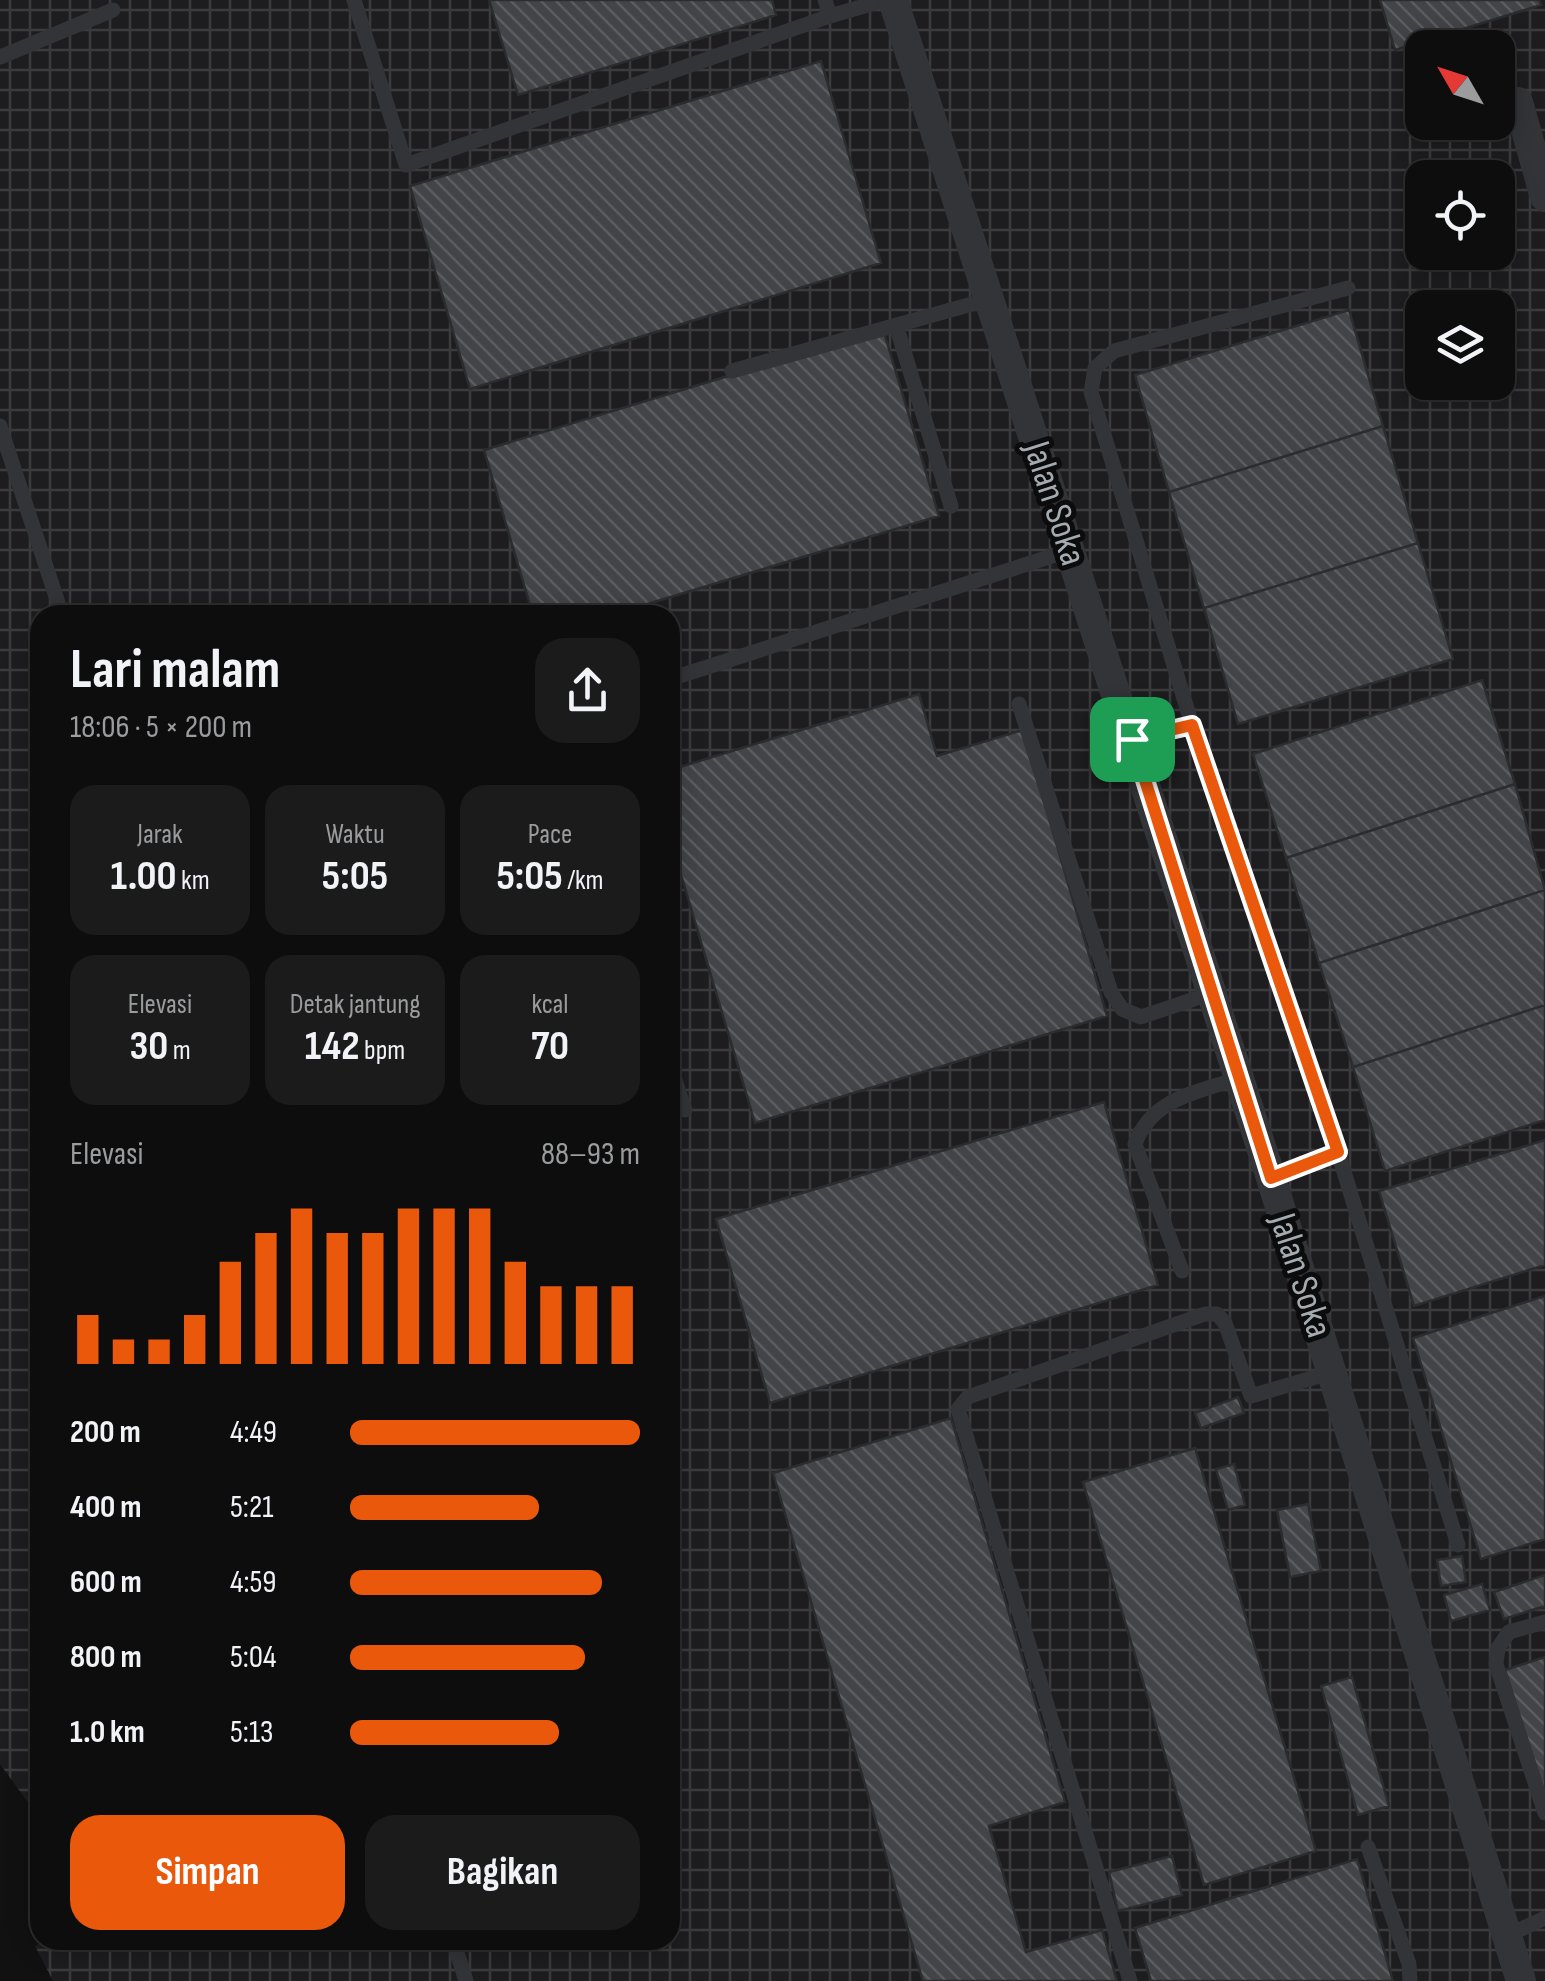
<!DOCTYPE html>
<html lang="id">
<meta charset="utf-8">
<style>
:root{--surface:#0d0d0e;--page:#1b1b1c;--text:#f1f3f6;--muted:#9a9c9e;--line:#2d2d2e;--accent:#ea580c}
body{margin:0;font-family:"Sofia Sans Condensed",sans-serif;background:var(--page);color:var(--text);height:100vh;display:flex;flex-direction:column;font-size:38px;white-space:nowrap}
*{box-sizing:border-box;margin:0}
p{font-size:32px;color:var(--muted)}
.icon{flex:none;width:55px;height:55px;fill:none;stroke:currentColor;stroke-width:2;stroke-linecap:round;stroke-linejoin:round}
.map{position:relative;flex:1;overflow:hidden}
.details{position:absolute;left:30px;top:605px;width:650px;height:1345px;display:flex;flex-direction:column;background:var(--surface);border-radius:30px;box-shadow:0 5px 25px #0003,0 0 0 2px var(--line)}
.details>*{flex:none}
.needle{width:65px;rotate:309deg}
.controls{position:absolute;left:1405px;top:30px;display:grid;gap:20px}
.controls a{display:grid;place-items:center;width:110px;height:110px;border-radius:20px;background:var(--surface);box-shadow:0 5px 25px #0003,0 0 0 2px var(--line);font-size:50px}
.pin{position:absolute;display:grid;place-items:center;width:85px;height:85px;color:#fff;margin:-42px;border-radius:20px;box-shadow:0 5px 15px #0006}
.round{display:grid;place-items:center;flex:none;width:105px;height:105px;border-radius:30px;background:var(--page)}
.head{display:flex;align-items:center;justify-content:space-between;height:170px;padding:0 40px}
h1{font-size:55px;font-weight:700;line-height:75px}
.figures{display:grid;grid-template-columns:repeat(3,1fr);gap:15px;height:170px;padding:10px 40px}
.figures div{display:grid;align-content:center;border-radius:25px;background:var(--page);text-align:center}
.figures b{font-size:42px;font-weight:700}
.figures small{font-size:28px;font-weight:400}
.figures p{font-size:28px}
.chart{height:280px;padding:20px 40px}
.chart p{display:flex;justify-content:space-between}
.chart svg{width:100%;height:180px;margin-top:10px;stroke:var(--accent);stroke-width:6}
.action{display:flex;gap:20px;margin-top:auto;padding:20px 40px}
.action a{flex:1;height:115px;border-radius:30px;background:var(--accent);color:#fff;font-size:40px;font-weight:700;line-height:115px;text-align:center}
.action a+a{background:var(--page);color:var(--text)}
ul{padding:0 40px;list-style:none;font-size:32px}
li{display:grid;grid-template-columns:160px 120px 1fr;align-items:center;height:75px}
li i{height:25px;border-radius:12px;background:var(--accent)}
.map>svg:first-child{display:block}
.industrial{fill:url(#industrial-grid);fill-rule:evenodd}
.building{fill:url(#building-back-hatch);stroke:#2b2c2e;stroke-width:2.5}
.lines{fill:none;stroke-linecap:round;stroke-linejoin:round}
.lane{stroke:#323437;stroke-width:15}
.street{stroke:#323437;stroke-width:30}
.route-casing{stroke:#fff;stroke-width:20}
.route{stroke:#ea580c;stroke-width:12}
.labels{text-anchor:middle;stroke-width:10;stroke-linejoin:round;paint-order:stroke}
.street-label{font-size:38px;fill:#a4abb1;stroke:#0c0c0d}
</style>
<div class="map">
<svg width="1545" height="1981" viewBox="0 0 1545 1981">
<defs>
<pattern id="industrial-grid" width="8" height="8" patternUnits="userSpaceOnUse" patternTransform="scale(2.5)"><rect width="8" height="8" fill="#1d1d1f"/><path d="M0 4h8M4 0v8" fill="none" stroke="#3b3b3d"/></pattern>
<pattern id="building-back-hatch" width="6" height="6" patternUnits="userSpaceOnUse" patternTransform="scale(2.5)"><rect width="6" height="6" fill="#434447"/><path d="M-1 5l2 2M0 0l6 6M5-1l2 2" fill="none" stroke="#5b5c5f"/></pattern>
</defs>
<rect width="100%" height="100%" fill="#111112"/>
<!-- industrial -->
<path class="industrial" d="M 0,0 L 1545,0 L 1545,1981 L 53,1981 L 35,1946 L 45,1940 L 670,1940 L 670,615 L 40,615 L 40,1819 L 0,1764 ZM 1422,48 L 1498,48 L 1498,122 L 1422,122 ZM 1422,178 L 1498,178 L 1498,252 L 1422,252 ZM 1422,308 L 1498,308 L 1498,382 L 1422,382 Z"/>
<!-- building -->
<path class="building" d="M 489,0 L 772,0 L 776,15 L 518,95 Z
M 1380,0 L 1539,0 L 1541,5 L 1395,50 Z
M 821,61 L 881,263 L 470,389 L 410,186 Z
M 1349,310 L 1383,426 L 1169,492 L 1135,375 Z
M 883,329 L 939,516 L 611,615 L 533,615 L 484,450 Z
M 1383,426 L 1418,543 L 1204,608 L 1169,492 Z
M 1418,543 L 1453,659 L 1238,724 L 1204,608 Z
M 1482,680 L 1515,784 L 1286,858 L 1253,754 Z
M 919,694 L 937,756 L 1023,730 L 1107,1016 L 755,1123 L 670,838 L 670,770 Z
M 1515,784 L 1545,890 L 1319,963 L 1286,858 Z
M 1545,890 L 1545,1005 L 1353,1067 L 1319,963 Z
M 1545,1005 L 1545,1120 L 1385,1171 L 1353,1067 Z
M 1104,1102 L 1158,1285 L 770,1403 L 716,1219 Z
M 1545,1140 L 1545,1265 L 1414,1306 L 1379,1191 Z
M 1545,1296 L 1545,1539 L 1481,1559 L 1413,1338 Z
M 1238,1397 L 1244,1413 L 1201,1428 L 1195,1413 Z
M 951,1418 L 1065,1802 L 989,1826 L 1026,1952 L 1102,1930 L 1117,1981 L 923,1981 L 773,1473 Z
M 1195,1448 L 1316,1851 L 1204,1885 L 1083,1482 Z
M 1234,1464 L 1245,1505 L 1228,1510 L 1216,1469 Z
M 1308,1504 L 1321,1571 L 1290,1577 L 1277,1510 Z
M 1462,1556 L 1466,1582 L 1441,1586 L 1437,1560 Z
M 1545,1575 L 1545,1606 L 1504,1619 L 1494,1592 Z
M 1482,1584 L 1490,1610 L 1451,1621 L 1444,1595 Z
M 1545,1657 L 1545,1796 L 1505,1670 Z
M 1352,1677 L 1389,1806 L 1358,1815 L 1321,1686 Z
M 1172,1856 L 1182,1895 L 1118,1911 L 1109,1872 Z
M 1357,1859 L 1393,1981 L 1151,1981 L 1135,1928 Z"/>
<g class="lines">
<!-- lane -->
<path class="lane" d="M 354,0 L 406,165 L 830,16
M 825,0 L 830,16 L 885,0
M 0,57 L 113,10
M 896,325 L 951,506
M 732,371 L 990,299
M 0,426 L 62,615
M 670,679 L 1071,550
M 1019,704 L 1111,992 L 1122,1009 L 1141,1017 L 1212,993
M 1131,739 L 1192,725
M 670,1065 L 685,1110
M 1338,1152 L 1192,725 L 1091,392 L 1095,368 L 1114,351 L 1348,288
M 1271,1178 L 1338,1152 L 1458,1545
M 1182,1271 L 1135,1144 C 1152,1098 1196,1093 1239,1078
M 1545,1622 L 1509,1632 L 1498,1648 L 1496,1664 L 1545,1813
M 1368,1847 L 1409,1964 L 1410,1981
M 1506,1936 L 1545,1918
M 453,1940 L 466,1981
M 1130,1981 L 958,1409 L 968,1397 L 1205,1314 L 1217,1314 L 1225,1323 L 1251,1396 L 1333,1372"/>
<!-- street -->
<path class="street" d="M 893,0 L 1271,1178 L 1521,1981
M 1518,102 L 1545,197"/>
</g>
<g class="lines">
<!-- route casing -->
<g class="route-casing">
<path id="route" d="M 1192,725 L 1338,1152 L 1271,1178 L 1132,739 Z"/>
</g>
<!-- route -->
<use href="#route" class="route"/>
</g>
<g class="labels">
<!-- street labels -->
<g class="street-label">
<text transform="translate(1056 503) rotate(72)" y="13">Jalan Soka</text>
<text transform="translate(1302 1275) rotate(72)" y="13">Jalan Soka</text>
</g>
</g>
</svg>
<div class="controls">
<a><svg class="needle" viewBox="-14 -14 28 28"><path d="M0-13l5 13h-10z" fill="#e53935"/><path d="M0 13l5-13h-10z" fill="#9a9c9e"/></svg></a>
<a><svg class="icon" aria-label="locate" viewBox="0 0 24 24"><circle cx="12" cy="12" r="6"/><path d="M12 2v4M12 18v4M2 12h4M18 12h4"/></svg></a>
<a><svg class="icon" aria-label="layers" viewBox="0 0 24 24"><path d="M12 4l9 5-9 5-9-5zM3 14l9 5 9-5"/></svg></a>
</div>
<div class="pin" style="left:1132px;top:739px;background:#1e9e55"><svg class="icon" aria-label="arrive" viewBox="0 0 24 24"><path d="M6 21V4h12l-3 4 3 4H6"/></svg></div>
<section class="details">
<div class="head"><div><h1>Lari malam</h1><p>18:06 · 5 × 200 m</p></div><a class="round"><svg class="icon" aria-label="share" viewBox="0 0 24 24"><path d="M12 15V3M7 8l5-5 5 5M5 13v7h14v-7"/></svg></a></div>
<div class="figures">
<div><p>Jarak</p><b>1.00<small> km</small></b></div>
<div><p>Waktu</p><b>5:05</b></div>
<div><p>Pace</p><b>5:05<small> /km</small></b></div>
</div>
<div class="figures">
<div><p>Elevasi</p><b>30<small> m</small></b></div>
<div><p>Detak jantung</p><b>142<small> bpm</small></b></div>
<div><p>kcal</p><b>70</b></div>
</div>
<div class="chart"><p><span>Elevasi</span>88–93 m</p>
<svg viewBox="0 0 160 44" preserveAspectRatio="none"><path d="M5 44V32M15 44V38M25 44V38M35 44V32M45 44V19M55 44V12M65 44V6M75 44V12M85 44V12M95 44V6M105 44V6M115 44V6M125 44V19M135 44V25M145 44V25M155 44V25"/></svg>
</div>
<ul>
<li><b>200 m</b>4:49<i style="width:100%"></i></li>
<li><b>400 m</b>5:21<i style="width:65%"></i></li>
<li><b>600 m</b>4:59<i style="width:87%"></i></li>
<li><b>800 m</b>5:04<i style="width:81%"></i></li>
<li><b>1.0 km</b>5:13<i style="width:72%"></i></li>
</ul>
<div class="action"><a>Simpan</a><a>Bagikan</a></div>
</section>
</div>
